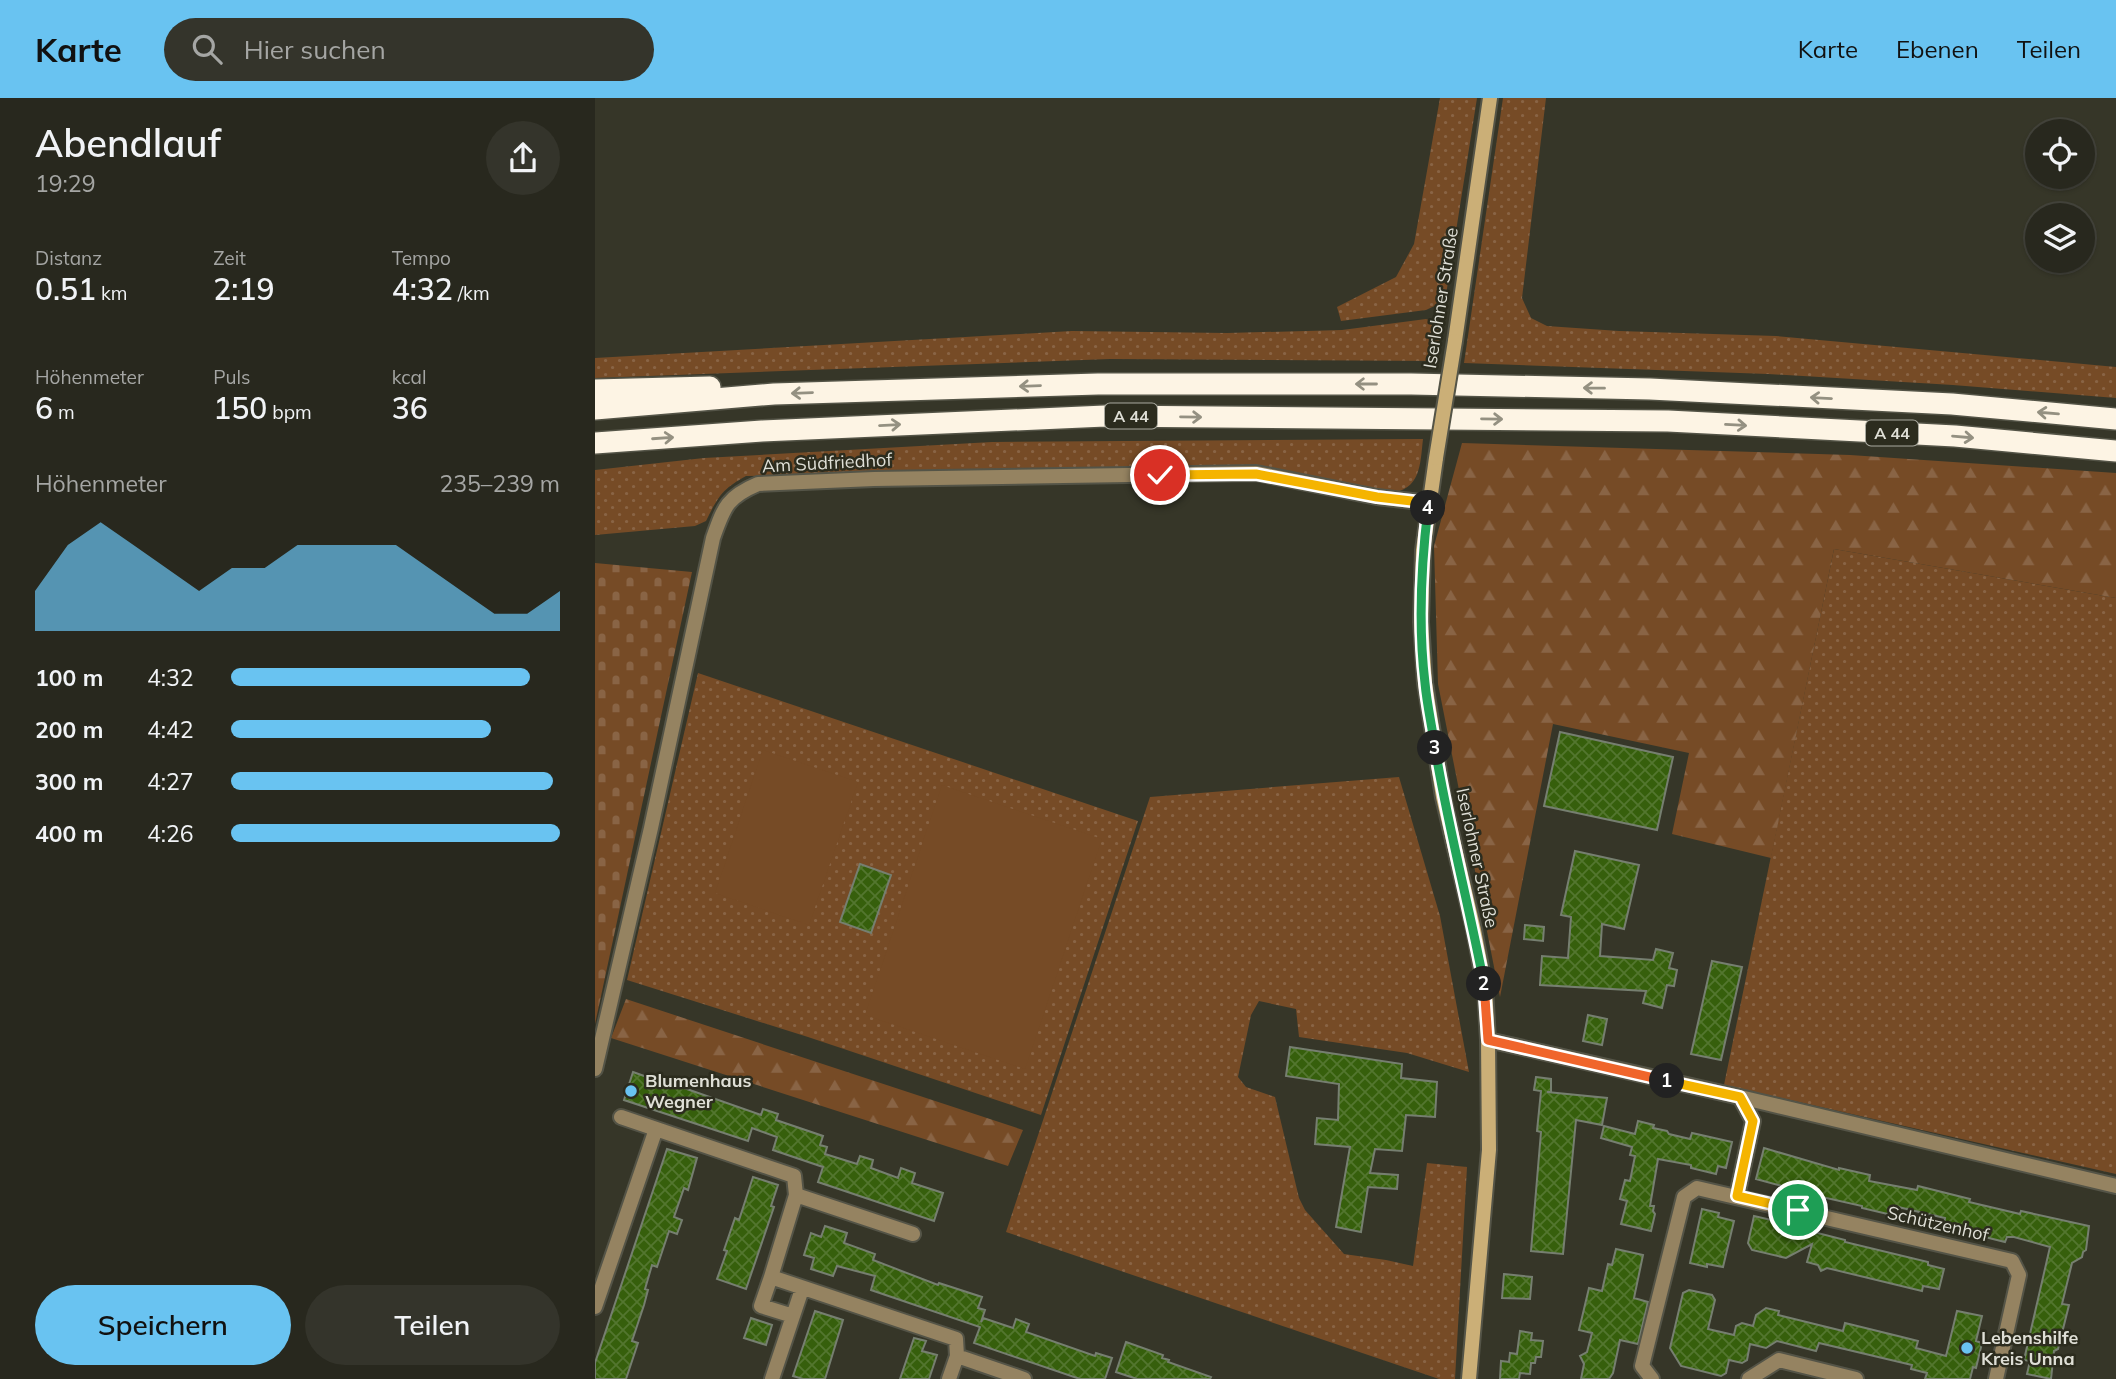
<!DOCTYPE html>
<html lang="de">
<meta charset="utf-8">
<style>
:root{--surface:#28281e;--page:#34342b;--text:#f1f3f6;--muted:#a5a6a4;--line:#44443c;--accent:#69c3f1}
body{margin:0;font-family:Mulish,sans-serif;background:var(--page);color:var(--text);height:100vh;display:flex;flex-direction:column;font-size:26px;white-space:nowrap}
*{box-sizing:border-box;margin:0}
p{font-size:23px;color:var(--muted)}
.icon{flex:none;width:38px;height:38px;fill:none;stroke:currentColor;stroke-width:2;stroke-linecap:round;stroke-linejoin:round}
.map{position:relative;flex:1;overflow:hidden}
.panel{display:flex;flex-direction:column;background:var(--surface);width:595px}
.panel>*{flex:none}
.buttons{position:absolute;left:1430px;top:21px;display:grid;gap:14px}
.buttons a{display:grid;place-items:center;width:70px;height:70px;border-radius:50%;background:var(--surface);box-shadow:0 2px 5px #0004,0 0 0 2px var(--line);font-size:35px}
.pin{position:absolute;display:grid;place-items:center;width:60px;height:60px;color:#fff;margin:-30px;border:4px solid #fff;border-radius:50%;box-shadow:0 2px 7px #0007}
.km{position:absolute;width:35px;height:35px;margin:-18px;border-radius:50%;background:#222;color:#fff;font-size:19px;line-height:35px;text-align:center}
.round{display:grid;place-items:center;flex:none;width:74px;height:74px;border-radius:37px;background:var(--page)}
.head{display:flex;align-items:center;justify-content:space-between;height:119px;padding:0 35px}
h1{font-size:38px;font-weight:600;line-height:52px}
.stats{display:grid;grid-template-columns:repeat(3,1fr);gap:10px;height:119px;padding:7px 35px}
.stats div{display:grid;align-content:center}
.stats b{font-size:30px;font-weight:600}
.stats small{font-size:19px;font-weight:400}
.stats p{font-size:19px}
.chart{height:196px;padding:14px 35px}
.chart p{display:flex;justify-content:space-between}
.chart svg{width:100%;height:126px;margin-top:7px;fill:var(--accent);opacity:.7}
.cta{display:flex;gap:14px;margin-top:auto;padding:14px 35px}
.cta a{flex:1;height:80px;border-radius:42px;background:var(--accent);color:#111;font-size:28px;font-weight:600;line-height:80px;text-align:center}
.cta a+a{background:var(--page);color:var(--text)}
ul{padding:0 35px;list-style:none;font-size:23px}
li{display:grid;grid-template-columns:112px 84px 1fr;align-items:center;height:52px}
li i{height:18px;border-radius:9px;background:var(--accent)}
header{display:flex;align-items:center;gap:42px;box-sizing:border-box;height:98px;padding:0 35px;background:var(--accent);color:#111}
header strong{font-size:33px}
nav{display:flex;gap:38px;margin-inline-start:auto;font-size:24px}
.search{width:490px;height:63px;background:var(--page);display:flex;align-items:center;gap:18px;box-sizing:border-box;padding:0 24px;border-radius:38px;color:var(--muted);font-size:26px}
main{display:flex;flex:1;min-height:0}
.map>svg:first-child{display:block}
.grass{fill:url(#grass-dots);fill-rule:evenodd}
.forest{fill:url(#forest-firs)}
.cemetery{fill:url(#cemetery-stones)}
.garden{fill:#764b26}
.building{fill:url(#building-cross-hatch);stroke:#767f70;stroke-width:2}
.lines{fill:none;stroke-linecap:round;stroke-linejoin:round}
.street-casing{stroke:#545447;stroke-width:18}
.secondary-casing{stroke:#545447;stroke-width:18}
.highway-casing{stroke:#545447;stroke-width:24}
.street{stroke:#958361;stroke-width:14}
.secondary{stroke:#cbaf77;stroke-width:14}
.highway{stroke:#fdf4e4;stroke-width:21}
.secondary-bridge-casing{stroke:#545447;stroke-width:18;stroke-linecap:butt}
.secondary-bridge{stroke:#cbaf77;stroke-width:14}
.oneway{stroke:#949081}
.split-1-casing{stroke:#fff;stroke-width:14}
.split-2-casing{stroke:#fff;stroke-width:14}
.split-3-casing{stroke:#fff;stroke-width:14}
.split-4-casing{stroke:#fff;stroke-width:14}
.split-5-casing{stroke:#fff;stroke-width:14}
.split-1{stroke:#f5b400;stroke-width:9}
.split-2{stroke:#f0652b;stroke-width:9}
.split-3{stroke:#22a559;stroke-width:9}
.split-4{stroke:#22a559;stroke-width:9}
.split-5{stroke:#f5b400;stroke-width:9}
.poi-dot{fill:#69c3f1;stroke:#2c2c1e;stroke-width:2.5}
.labels{text-anchor:middle;stroke-width:5;stroke-linejoin:round;paint-order:stroke}
.shield{fill:#2c2c1e;stroke:#a9a99f;stroke-width:2}
.shield-label{font-size:16px;font-weight:bold;fill:#dfdfd6}
.street-label{font-size:18px;fill:#dfdfd6;stroke:#2c2c1e}
.poi-label{font-size:18px;font-weight:bold;fill:#dfdfd6;stroke:#2c2c1e;text-anchor:start}
</style>
<header>
<strong>Karte</strong>
<div class="search"><svg class="icon" aria-label="search" viewBox="0 0 24 24"><circle cx="10" cy="10" r="6"/><path d="M15 15l6 6"/></svg>Hier suchen</div>
<nav><a>Karte</a><a>Ebenen</a><a>Teilen</a></nav>
</header>
<main>
<section class="panel">
<div class="head"><div><h1>Abendlauf</h1><p>19:29</p></div><a class="round"><svg class="icon" aria-label="share" viewBox="0 0 24 24"><path d="M12 15V3M7 8l5-5 5 5M5 13v7h14v-7"/></svg></a></div>
<div class="stats">
<div><p>Distanz</p><b>0.51<small> km</small></b></div>
<div><p>Zeit</p><b>2:19</b></div>
<div><p>Tempo</p><b>4:32<small> /km</small></b></div>
</div>
<div class="stats">
<div><p>Höhenmeter</p><b>6<small> m</small></b></div>
<div><p>Puls</p><b>150<small> bpm</small></b></div>
<div><p>kcal</p><b>36</b></div>
</div>
<div class="chart"><p><span>Höhenmeter</span>235–239 m</p>
<svg viewBox="0 0 160 44" preserveAspectRatio="none"><path d="M0 44V30L10 14L20 6L30 14L40 22L50 30L60 22L70 22L80 14L90 14L100 14L110 14L120 22L130 30L140 38L150 38L160 30V44z"/></svg>
</div>
<ul>
<li><b>100 m</b>4:32<i style="width:91%"></i></li>
<li><b>200 m</b>4:42<i style="width:79%"></i></li>
<li><b>300 m</b>4:27<i style="width:98%"></i></li>
<li><b>400 m</b>4:26<i style="width:100%"></i></li>
</ul>
<div class="cta"><a>Speichern</a><a>Teilen</a></div>
</section>
<div class="map">
<svg width="1521" height="1281" viewBox="0 0 1521 1281">
<defs>
<pattern id="grass-dots" width="8" height="8" patternUnits="userSpaceOnUse" patternTransform="scale(1.75)"><rect width="8" height="8" fill="#764b26"/><path d="M2 2h.1M6 6h.1" fill="none" stroke="#896445" stroke-width="1.8" stroke-linecap="round"/></pattern>
<pattern id="forest-firs" width="22" height="20" patternUnits="userSpaceOnUse" patternTransform="scale(1.75)"><rect width="22" height="20" fill="#764b26"/><path d="M5 1l3.5 6h-7zM16 11l3.5 6h-7z" fill="#896445"/></pattern>
<pattern id="cemetery-stones" width="16" height="16" patternUnits="userSpaceOnUse" patternTransform="scale(1.75)"><rect width="16" height="16" fill="#764b26"/><path d="M2 7V4a2 2 0 0 1 4 0v3zM10 15v-3a2 2 0 0 1 4 0v3z" fill="#896445"/></pattern>
<pattern id="building-cross-hatch" width="8" height="8" patternUnits="userSpaceOnUse" patternTransform="scale(1.75)"><rect width="8" height="8" fill="#365f0c"/><path d="M0 0l8 8M0 8l8-8" fill="none" stroke="#53762f"/></pattern>
</defs>
<rect width="100%" height="100%" fill="#363628"/>
<!-- grass -->
<path class="grass" d="M 845,0 L 882,0 L 850,203 L 831,212 L 746,223 L 742,209 L 801,179 L 819,146 Z
M 908,0 L 951,0 L 927,200 L 936,220 L 952,228 L 1024,233 L 1181,238 L 1521,269 L 1521,300 L 1358,287 L 1173,276 L 869,265 Z
M 831,221 L 847,226 L 841,263 L 515,261 L 0,280 L 0,260 L 477,233 L 632,235 L 747,232 Z
M 828,341 C 825,367 826,392 794,395 L 659,369 L 151,378 C 127,391 123,399 111,423 L 100,428 L 0,437 L 0,372 L 109,360 L 397,344 Z
M 1239,451 L 1521,500 L 1521,1076 L 1129,987 Z
M 103,575 L 543,723 L 446,1017 L 213,939 L 32,882 ZM 265,767 L 276,835 L 245,824 Z
M 804,679 L 845,818 L 874,974 L 812,955 L 704,939 L 701,911 L 664,903 L 656,917 L 643,979 L 651,989 L 680,999 L 704,1100 L 710,1112 L 749,1156 L 791,1162 L 818,1168 L 832,1065 L 872,1069 L 860,1281 L 844,1281 L 411,1134 L 555,699 Z"/>
<!-- forest -->
<path class="forest" d="M 867,345 L 1255,357 L 1521,375 L 1521,500 L 1239,451 L 1176,760 L 1077,736 L 1094,655 L 958,626 L 905,899 L 843,586 L 839,448 Z
M 31,901 L 428,1032 L 413,1068 L 16,940 Z"/>
<!-- cemetery -->
<path class="cemetery" d="M 0,465 L 97,474 L 0,926 Z"/>
<!-- garden -->
<path class="garden" d="M 168,652 L 263,684 L 214,827 L 120,795 Z
M 347,687 L 507,741 L 430,971 L 270,917 Z"/>
<!-- building -->
<path class="building" d="M 965,634 L 1078,659 L 1062,732 L 949,708 Z
M 980,753 L 1044,767 L 1029,831 L 1007,826 L 1005,858 L 1058,862 L 1061,851 L 1078,855 L 1074,870 L 1082,872 L 1079,888 L 1072,887 L 1067,910 L 1048,905 L 1051,893 L 945,887 L 947,858 L 973,860 L 976,819 L 966,817 Z
M 265,766 L 296,777 L 276,835 L 245,824 Z
M 930,827 L 949,829 L 948,843 L 929,841 Z
M 1117,863 L 1147,869 L 1126,962 L 1096,956 Z
M 993,917 L 1012,921 L 1007,947 L 988,943 Z
M 695,949 L 807,966 L 806,980 L 842,984 L 840,1019 L 811,1017 L 807,1053 L 780,1051 L 775,1075 L 803,1077 L 802,1091 L 773,1089 L 766,1134 L 741,1129 L 755,1049 L 720,1046 L 722,1020 L 743,1022 L 744,986 L 691,978 Z
M 38,974 L 66,984 L 66,982 L 166,1017 L 168,1011 L 183,1016 L 181,1022 L 228,1038 L 225,1047 L 232,1049 L 230,1056 L 262,1066 L 265,1058 L 278,1062 L 276,1070 L 303,1080 L 306,1070 L 320,1075 L 317,1085 L 348,1095 L 339,1123 L 223,1084 L 228,1069 L 178,1052 L 182,1039 L 157,1030 L 153,1043 L 29,1002 Z
M 941,979 L 956,981 L 956,994 L 952,994 L 1012,1000 L 1007,1027 L 981,1022 L 968,1156 L 936,1153 L 946,1034 L 942,1033 L 946,993 L 939,992 Z
M 1043,1023 L 1059,1027 L 1058,1030 L 1072,1033 L 1074,1036 L 1095,1041 L 1097,1035 L 1137,1044 L 1131,1070 L 1123,1068 L 1121,1076 L 1096,1070 L 1096,1067 L 1063,1061 L 1055,1108 L 1059,1108 L 1058,1113 L 1060,1116 L 1056,1133 L 1026,1126 L 1032,1103 L 1025,1101 L 1030,1082 L 1035,1083 L 1040,1058 L 1035,1057 L 1037,1049 L 1006,1040 L 1009,1028 L 1040,1036 Z
M 1169,1050 L 1244,1072 L 1244,1070 L 1275,1077 L 1274,1083 L 1322,1092 L 1323,1088 L 1375,1101 L 1374,1104 L 1425,1116 L 1426,1113 L 1494,1128 L 1491,1152 L 1488,1154 L 1487,1159 L 1477,1165 L 1467,1206 L 1474,1207 L 1463,1251 L 1459,1253 L 1456,1281 L 1432,1276 L 1435,1263 L 1429,1262 L 1455,1149 L 1419,1139 L 1412,1139 L 1410,1144 L 1366,1133 L 1367,1130 L 1349,1126 L 1350,1120 L 1299,1108 L 1297,1117 L 1267,1110 L 1267,1108 L 1187,1090 L 1187,1088 L 1161,1081 Z
M 72,1051 L 102,1060 L 93,1092 L 89,1090 L 79,1119 L 87,1122 L 82,1136 L 74,1133 L 62,1169 L 57,1167 L 50,1191 L 53,1192 L 49,1207 L 37,1243 L 43,1245 L 31,1281 L 0,1281 L 0,1265 Z
M 158,1079 L 183,1087 L 176,1108 L 179,1109 L 151,1191 L 122,1181 L 132,1153 L 129,1152 L 140,1120 L 144,1122 Z
M 1107,1111 L 1124,1115 L 1123,1119 L 1139,1123 L 1128,1169 L 1112,1166 L 1112,1169 L 1095,1165 Z
M 1159,1118 L 1202,1128 L 1203,1130 L 1250,1142 L 1250,1144 L 1333,1164 L 1333,1167 L 1349,1171 L 1344,1191 L 1328,1188 L 1327,1193 L 1232,1170 L 1226,1173 L 1223,1167 L 1212,1164 L 1217,1146 L 1191,1160 L 1157,1152 L 1153,1145 Z
M 230,1128 L 252,1135 L 249,1145 L 280,1156 L 278,1162 L 343,1187 L 344,1185 L 387,1199 L 383,1210 L 390,1212 L 386,1224 L 388,1220 L 418,1230 L 421,1221 L 434,1226 L 431,1234 L 500,1258 L 501,1255 L 517,1260 L 510,1281 L 485,1281 L 379,1245 L 385,1229 L 276,1192 L 280,1178 L 242,1168 L 238,1178 L 216,1171 L 219,1160 L 209,1157 L 216,1135 L 226,1139 Z
M 1021,1151 L 1048,1157 L 1039,1200 L 1053,1204 L 1043,1246 L 1025,1242 L 1018,1275 L 1014,1281 L 986,1281 L 989,1266 L 985,1258 L 992,1254 L 997,1235 L 984,1232 L 994,1190 L 1007,1193 L 1013,1166 L 1017,1167 Z
M 909,1176 L 937,1179 L 935,1201 L 907,1200 Z
M 1094,1192 L 1117,1197 L 1120,1202 L 1113,1231 L 1139,1237 L 1141,1228 L 1147,1225 L 1158,1228 L 1161,1217 L 1171,1210 L 1184,1213 L 1183,1217 L 1248,1233 L 1250,1225 L 1307,1239 L 1323,1243 L 1321,1250 L 1351,1258 L 1362,1213 L 1387,1218 L 1381,1243 L 1387,1245 L 1381,1270 L 1378,1269 L 1375,1281 L 1330,1281 L 1332,1275 L 1316,1271 L 1317,1267 L 1224,1245 L 1221,1253 L 1182,1243 L 1171,1250 L 1155,1246 L 1152,1262 L 1147,1265 L 1134,1262 L 1131,1275 L 1126,1278 L 1086,1268 L 1075,1250 L 1088,1195 Z
M 220,1213 L 248,1222 L 230,1281 L 208,1281 L 198,1278 Z
M 156,1220 L 177,1227 L 171,1247 L 149,1240 Z
M 925,1233 L 937,1235 L 936,1242 L 948,1243 L 946,1259 L 941,1259 L 940,1265 L 936,1265 L 935,1276 L 925,1275 L 924,1281 L 905,1281 L 906,1263 L 914,1264 L 915,1255 L 922,1256 Z
M 319,1240 L 331,1243 L 327,1253 L 342,1257 L 334,1281 L 305,1281 Z
M 531,1244 L 568,1257 L 567,1260 L 574,1262 L 573,1264 L 616,1279 L 615,1281 L 542,1281 L 521,1274 Z"/>
<g class="lines">
<!-- street casing -->
<g class="street-casing">
<path id="street" d="M 893,942 L 1145,999 L 1521,1088
M 0,971 L 56,730 L 118,440 C 129,409 132,399 163,386 L 279,381 L 661,375 L 782,399 L 834,405
M 26,1019 L 199,1078 L 201,1097
M 1142,1098 L 1158,1023 L 1145,999
M 318,1136 L 201,1097 L 176,1179 L 361,1241 L 362,1258 L 429,1281
M 176,1179 L 166,1208 L 198,1218
M 0,1209 L 61,1031
M 177,1281 L 207,1191
M 354,1281 L 362,1258
M 1057,1281 L 1047,1268 L 1089,1099 L 1102,1090 L 1417,1163 L 1424,1177 L 1401,1281
M 1154,1281 L 1184,1262 L 1261,1281"/>
</g>
<!-- secondary casing -->
<g class="secondary-casing">
<path id="secondary" d="M 860,243 L 895,0
M 841,360 L 828,452 L 826,524 L 830,585 L 848,699 L 879,832 L 890,890 L 893,942 L 894,1052 L 874,1281"/>
</g>
<!-- highway casing -->
<g class="highway-casing">
<path id="highway" d="M 0,292 L 115,289
M 0,311 L 179,296 L 503,286 L 816,286 L 1055,291 L 1357,306 L 1521,321
M 0,345 L 167,333 L 510,318 L 1073,323 L 1360,338 L 1521,353"/>
</g>
<!-- street -->
<use href="#street" class="street"/>
<!-- secondary -->
<use href="#secondary" class="secondary"/>
<!-- highway -->
<use href="#highway" class="highway"/>
<!-- secondary-bridge casing -->
<g class="secondary-bridge-casing">
<path id="secondary-bridge" d="M 841,360 L 860,243"/>
</g>
<!-- secondary-bridge -->
<use href="#secondary-bridge" class="secondary-bridge"/>
</g>
<!-- one-way arrows -->
<defs><path id="oneway-shaft" d="M-6 0H5M1.5-3L5.5 0L1.5 3" fill="none" stroke-width="1.6" stroke-linecap="round" stroke-linejoin="round" transform="scale(1.75)"/></defs>
<g class="oneway">
<use href="#oneway-shaft" transform="translate(771 286) rotate(180)"/>
<use href="#oneway-shaft" transform="translate(435 288) rotate(178)"/>
<use href="#oneway-shaft" transform="translate(999 290) rotate(-179)"/>
<use href="#oneway-shaft" transform="translate(207 295) rotate(178)"/>
<use href="#oneway-shaft" transform="translate(1226 300) rotate(-177)"/>
<use href="#oneway-shaft" transform="translate(1453 315) rotate(-175)"/>
<use href="#oneway-shaft" transform="translate(596 319) rotate(1)"/>
<use href="#oneway-shaft" transform="translate(897 321) rotate(1)"/>
<use href="#oneway-shaft" transform="translate(295 327) rotate(-3)"/>
<use href="#oneway-shaft" transform="translate(1141 327) rotate(3)"/>
<use href="#oneway-shaft" transform="translate(1368 339) rotate(5)"/>
<use href="#oneway-shaft" transform="translate(68 340) rotate(-4)"/>
</g>
<g class="lines">
<!-- split-1 casing -->
<g class="split-1-casing">
<path id="split-1" d="M 1072,983 L 1145,999 L 1158,1023 L 1142,1098 L 1203,1112"/>
</g>
<!-- split-2 casing -->
<g class="split-2-casing">
<path id="split-2" d="M 889,886 L 893,942 L 1072,983"/>
</g>
<!-- split-3 casing -->
<g class="split-3-casing">
<path id="split-3" d="M 840,650 C 853,729 874,807 889,886"/>
</g>
<!-- split-4 casing -->
<g class="split-4-casing">
<path id="split-4" d="M 833,410 C 826,468 823,527 830,585 C 832,607 837,628 840,650"/>
</g>
<!-- split-5 casing -->
<g class="split-5-casing">
<path id="split-5" d="M 565,377 L 661,376 L 782,399 L 834,405 L 833,410"/>
</g>
<!-- split-1 -->
<use href="#split-1" class="split-1"/>
<!-- split-2 -->
<use href="#split-2" class="split-2"/>
<!-- split-3 -->
<use href="#split-3" class="split-3"/>
<!-- split-4 -->
<use href="#split-4" class="split-4"/>
<!-- split-5 -->
<use href="#split-5" class="split-5"/>
</g>
<!-- markers -->
<g class="poi-dot">
<circle cx="36" cy="993" r="7"/>
<circle cx="1372" cy="1250" r="7"/>
</g>
<g class="labels">
<!-- shield labels -->
<g class="shield">
<rect x="510" y="305.5" width="52" height="25" rx="5"/>
<rect x="1271" y="322.5" width="52" height="25" rx="5"/>
</g>
<g class="shield-label">
<text x="536" y="324">A 44</text>
<text x="1297" y="341">A 44</text>
</g>
<!-- street labels -->
<g class="street-label">
<text transform="translate(846 200) rotate(-81)" y="6">Iserlohner Straße</text>
<text transform="translate(232 365) rotate(-3)" y="6">Am Südfriedhof</text>
<text transform="translate(882 760) rotate(78)" y="6">Iserlohner Straße</text>
<text transform="translate(1343 1126) rotate(13)" y="6">Schützenhof</text>
</g>
<!-- poi labels -->
<g class="poi-label">
<text x="50" y="989">Blumenhaus<tspan x="50" dy="21">Wegner</tspan></text>
<text x="1386" y="1246">Lebenshilfe<tspan x="1386" dy="21">Kreis Unna</tspan></text>
</g>
</g>
</svg>
<div class="buttons">
<a><svg class="icon" aria-label="locate" viewBox="0 0 24 24"><circle cx="12" cy="12" r="6"/><path d="M12 2v4M12 18v4M2 12h4M18 12h4"/></svg></a>
<a><svg class="icon" aria-label="layers" viewBox="0 0 24 24"><path d="M12 4l9 5-9 5-9-5zM3 14l9 5 9-5"/></svg></a>
</div>
<div class="pin" style="left:1203px;top:1112px;background:#1e9e55"><svg class="icon" aria-label="arrive" viewBox="0 0 24 24"><path d="M6 21V4h12l-3 4 3 4H6"/></svg></div>
<div class="pin" style="left:565px;top:377px;background:#d93025"><svg class="icon" aria-label="check" viewBox="0 0 24 24"><path d="M5 12l5 5 9-10"/></svg></div>
<b class="km" style="left:1072px;top:983px">1</b>
<b class="km" style="left:889px;top:886px">2</b>
<b class="km" style="left:840px;top:650px">3</b>
<b class="km" style="left:833px;top:410px">4</b>
</div>
</main>
